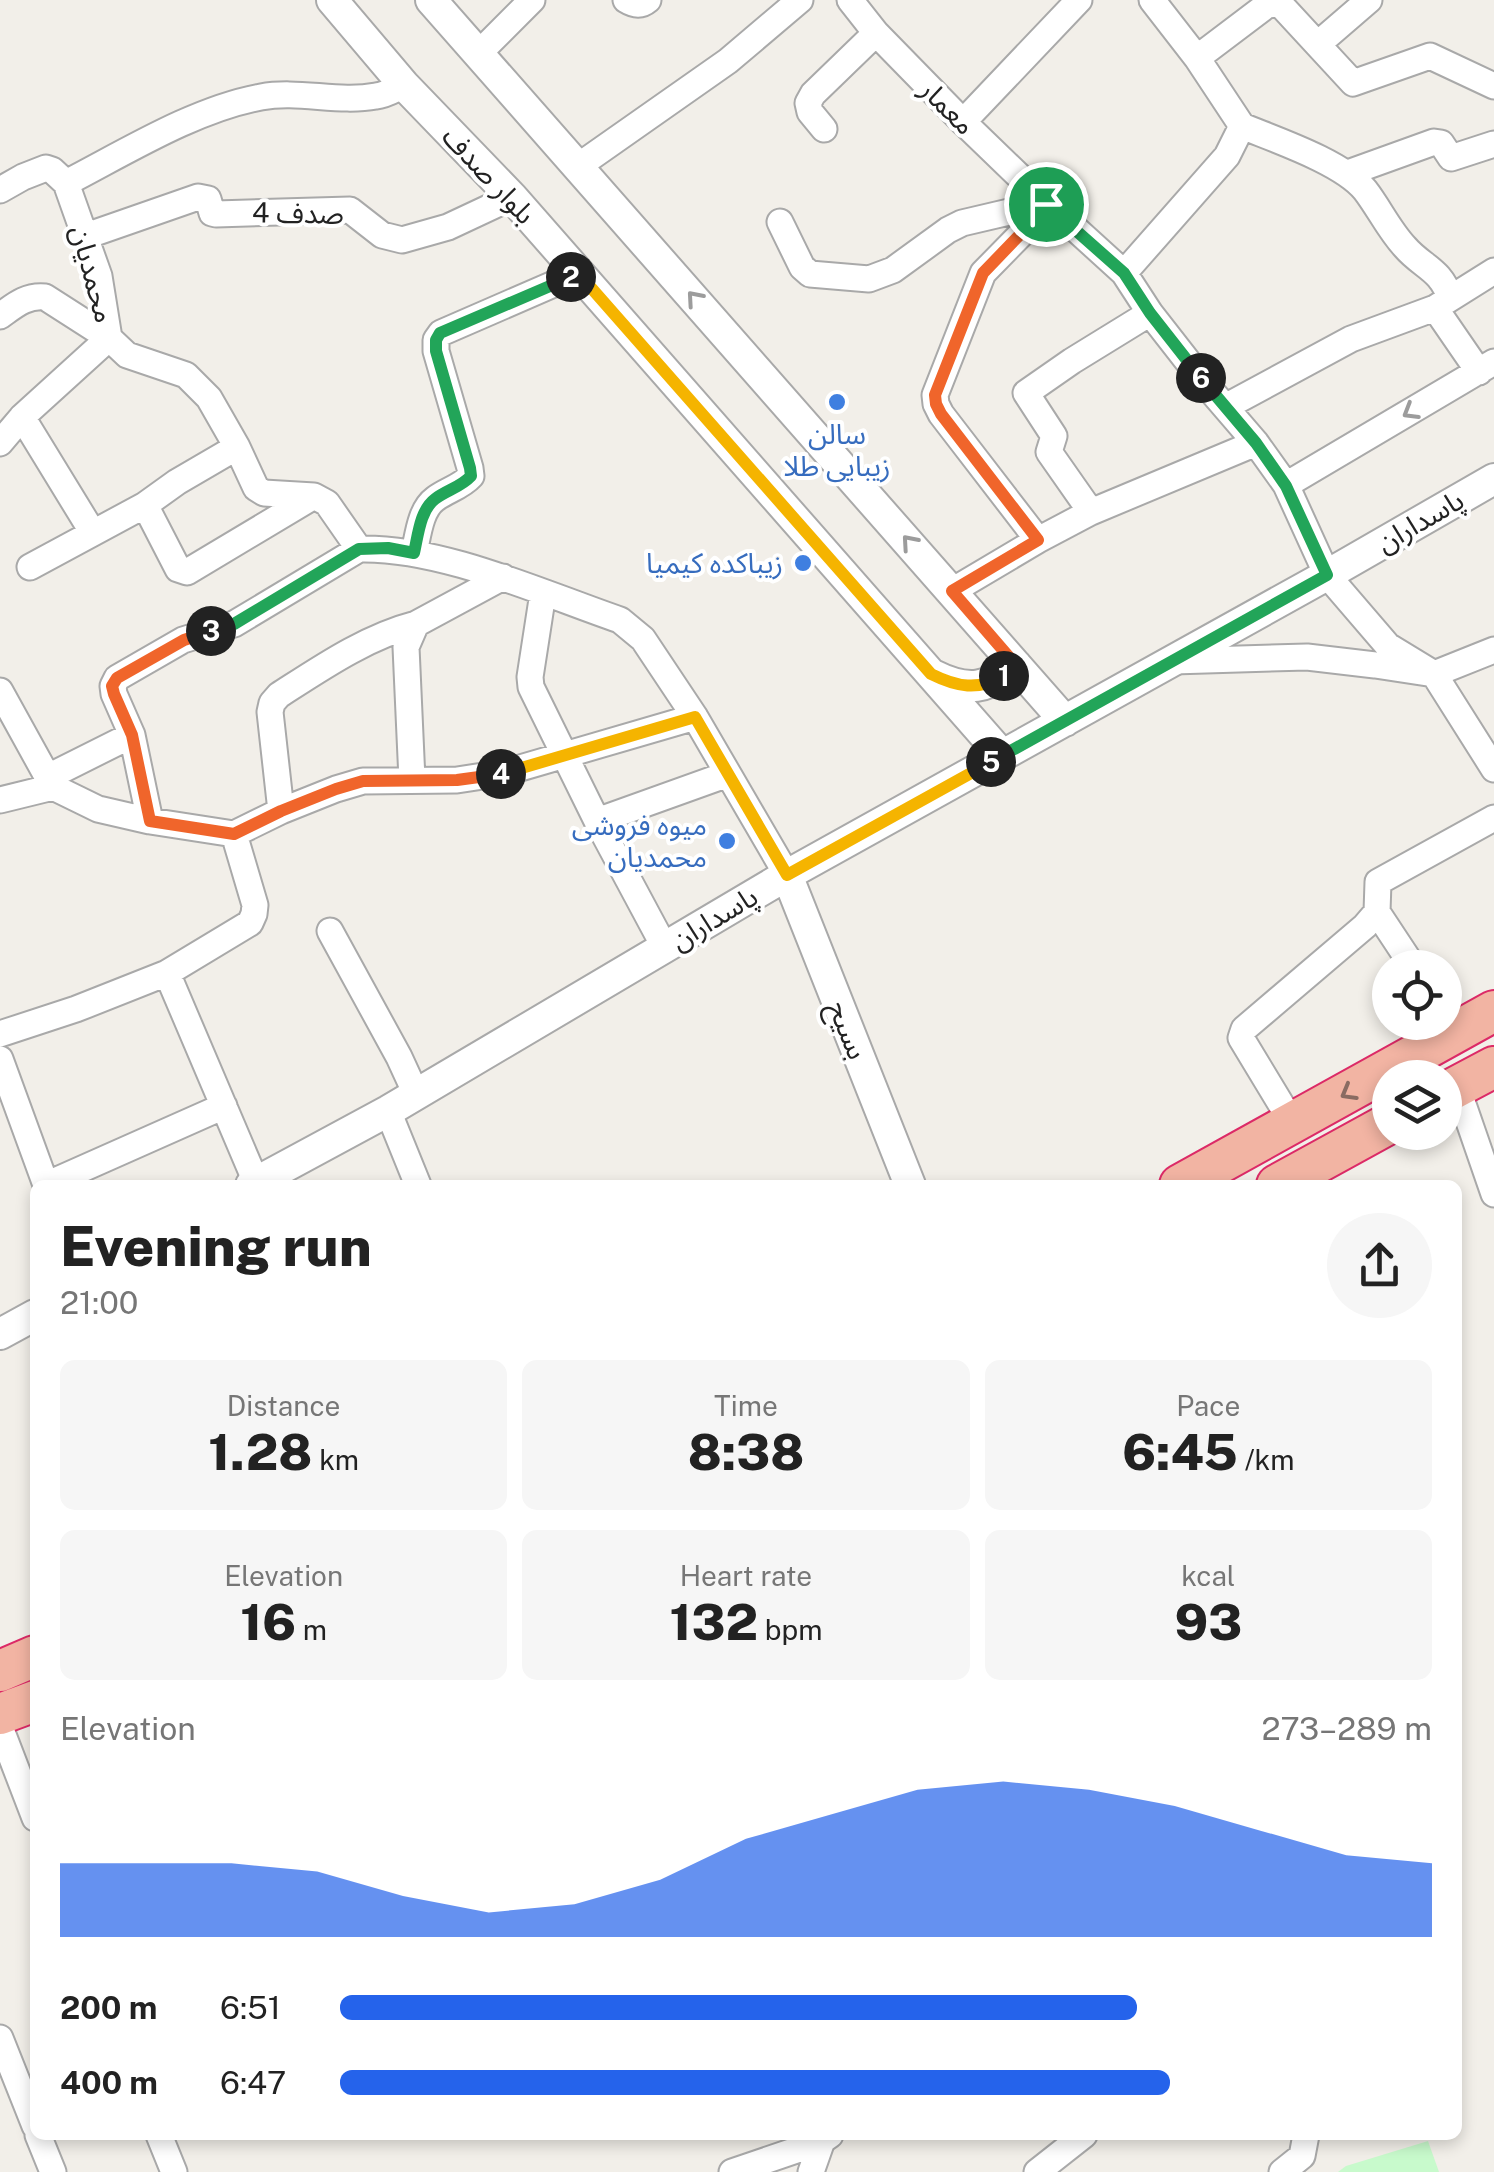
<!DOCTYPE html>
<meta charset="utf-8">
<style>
:root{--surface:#fff;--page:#f6f6f6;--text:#222;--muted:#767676;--accent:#2563eb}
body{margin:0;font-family:"Public Sans","Noto Sans Arabic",sans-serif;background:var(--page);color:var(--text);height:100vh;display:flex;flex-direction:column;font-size:38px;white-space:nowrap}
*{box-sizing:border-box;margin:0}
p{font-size:32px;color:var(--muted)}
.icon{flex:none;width:55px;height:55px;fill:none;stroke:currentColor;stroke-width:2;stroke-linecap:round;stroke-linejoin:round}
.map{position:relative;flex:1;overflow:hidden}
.drawer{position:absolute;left:30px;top:1180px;width:1432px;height:960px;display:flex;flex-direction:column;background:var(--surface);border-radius:15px;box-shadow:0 5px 15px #0003}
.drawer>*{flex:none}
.tools{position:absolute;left:1372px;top:950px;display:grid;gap:20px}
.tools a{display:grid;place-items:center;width:90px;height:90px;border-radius:50%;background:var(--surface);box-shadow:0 5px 15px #0003;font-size:50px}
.pin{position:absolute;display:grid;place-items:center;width:85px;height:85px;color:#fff;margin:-42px;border:5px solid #fff;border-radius:50%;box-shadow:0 2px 10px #0007}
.km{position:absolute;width:50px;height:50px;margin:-25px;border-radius:50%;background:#222;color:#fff;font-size:28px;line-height:50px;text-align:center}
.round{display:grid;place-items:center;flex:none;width:105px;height:105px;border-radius:52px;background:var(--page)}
.summary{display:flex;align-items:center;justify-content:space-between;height:170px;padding:0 30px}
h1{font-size:55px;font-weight:800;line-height:75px}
.figures{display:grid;grid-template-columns:repeat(3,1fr);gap:15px;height:170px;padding:10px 30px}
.figures div{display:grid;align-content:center;border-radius:15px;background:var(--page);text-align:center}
.figures b{font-size:50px;font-weight:800}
.figures small{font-size:28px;font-weight:400}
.figures p{font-size:28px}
.chart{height:280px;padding:20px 30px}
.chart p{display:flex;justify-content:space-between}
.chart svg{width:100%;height:180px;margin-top:10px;fill:var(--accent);opacity:.7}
ul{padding:0 30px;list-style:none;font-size:32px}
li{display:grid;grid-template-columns:160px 120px 1fr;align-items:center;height:75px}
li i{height:25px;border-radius:12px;background:var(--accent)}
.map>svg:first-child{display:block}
.park{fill:#c8facc}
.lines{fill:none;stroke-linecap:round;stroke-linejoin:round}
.minor-casing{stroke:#a9a9a9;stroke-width:29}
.tertiary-casing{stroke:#a9a9a9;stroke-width:34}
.trunk-casing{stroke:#dc2a67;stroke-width:44}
.minor{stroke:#fff;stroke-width:25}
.tertiary{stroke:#fff;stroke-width:30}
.trunk{stroke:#f2b4a3;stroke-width:40}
.oneway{stroke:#9c9c9c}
.oneway2{stroke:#8a6b62}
.split-1-casing{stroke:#fff;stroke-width:20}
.split-2-casing{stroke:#fff;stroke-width:20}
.split-3-casing{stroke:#fff;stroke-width:20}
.split-4-casing{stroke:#fff;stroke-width:20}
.split-5-casing{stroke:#fff;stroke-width:20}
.split-6-casing{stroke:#fff;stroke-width:20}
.split-7-casing{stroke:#fff;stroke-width:20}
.split-1{stroke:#f0652b;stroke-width:12}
.split-2{stroke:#f5b400;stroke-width:12}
.split-3{stroke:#22a559;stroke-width:12}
.split-4{stroke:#f0652b;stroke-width:12}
.split-5{stroke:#f5b400;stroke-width:12}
.split-6{stroke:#22a559;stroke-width:12}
.split-7{stroke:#22a559;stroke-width:12}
.shop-dot{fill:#3f7fe0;stroke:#fff;stroke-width:4}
.labels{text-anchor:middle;stroke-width:8;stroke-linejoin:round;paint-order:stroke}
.street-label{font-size:28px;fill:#222;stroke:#fff}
.shop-label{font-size:28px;fill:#366cbe;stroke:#fff;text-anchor:end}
</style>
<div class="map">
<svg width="1494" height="2172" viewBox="0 0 1494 2172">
<rect width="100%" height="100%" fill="#f2efe9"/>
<!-- park -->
<path class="park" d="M 1428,2141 L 1439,2172 L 1338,2172 L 1346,2166 Z"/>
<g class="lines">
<!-- minor casing -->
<g class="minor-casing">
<path id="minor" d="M 626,0 C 634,5 641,6 648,0
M 850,0 L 876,33 L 963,122 L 1047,203 L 1124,273 L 1150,313 L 1207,386 L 1256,443 L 1286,485 L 1327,575 L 1388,646 L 1434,674 L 1494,650
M 1318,44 L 1369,0
M 479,53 L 532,0
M 1197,58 L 1267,5 L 1280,4 L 1353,83 L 1430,56 L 1494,86
M 963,122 L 1079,0
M 1242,126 C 1276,140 1342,162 1365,190 C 1379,208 1389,230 1405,247 C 1422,267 1441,269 1450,298
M 824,129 L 810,112 L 808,103 L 813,94 L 876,33
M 577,167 L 728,61 L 800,0
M 1348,173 L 1434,142 L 1441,143 L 1451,158 L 1494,144
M 66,183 C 126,152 195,109 261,97 C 299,90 338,103 376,96 C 386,95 395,89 404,85
M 0,190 L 23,177 L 46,168 L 52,170 L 66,183 L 99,276 L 109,338 L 127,355 L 186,375 L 209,398 L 237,447 L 256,488 L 264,493 L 314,496 L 327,503 L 359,549 C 442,547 541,593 620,620 L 643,639 L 695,717 L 787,875
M 780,222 L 802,267 L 810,274 L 869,279 L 893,270 L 948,230 L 962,223 L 1047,203
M 86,236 L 198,197 L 208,199 L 212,213 L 216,214 L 350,210 L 382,235 L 402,240 L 448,227 L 512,197
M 1124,273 L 1227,156 L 1242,126 L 1197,58 L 1152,0
M 1435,308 L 1479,372
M 0,316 C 14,306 26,295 45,297 L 109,338 L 22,417 L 0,443
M 1227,406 L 1351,339 L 1435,308 L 1494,271
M 22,417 L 93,533
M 1286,485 L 1494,362
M 145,505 L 178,569 L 187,572 L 314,496
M 1091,512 L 1049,452 L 1054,436 L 1026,393 L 1072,361 L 1150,313
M 1038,540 L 941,414 L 936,404 L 935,395 L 983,273 L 1032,223 L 1047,203
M 414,553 C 418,536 420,510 435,499 C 447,490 461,487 471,476 L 470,468 L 436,351 L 436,340 L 441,333 L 579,273
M 30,567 L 145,505 L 177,482 L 237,447
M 952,591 L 1038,540 L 1091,512 L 1256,443
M 543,593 L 530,677 L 531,687 L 597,821 L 665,948
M 1173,661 L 1307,657 L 1375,665 L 1434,674 L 1494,769
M 0,691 L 53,787 L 98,809 L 150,821 L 234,834 L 255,905 L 254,914 L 250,923 L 167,973 L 76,1009 L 0,1034
M 132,735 L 150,821
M 48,777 L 132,735 L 114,694 L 113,686 L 117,678 L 183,640 L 234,624 L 359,549
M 412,780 L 406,647 L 416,624 L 503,577
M 0,800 L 53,787
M 281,811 L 270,712 L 272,703 L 279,695 C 321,668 366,637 416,624
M 597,821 L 728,774
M 234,834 L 281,811 L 336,789 L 363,781 L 457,780 L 503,773 L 695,717
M 330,931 L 399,1057 L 416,1094
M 1414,968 L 1377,912 L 1378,882 L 1494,818
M 167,973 L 256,1182
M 0,1059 L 46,1185
M 1457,1087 L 1494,1194
M 388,1111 L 418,1185
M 1293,1124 L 1241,1038 L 1244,1029 L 1365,926 L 1377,912
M 46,1185 L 224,1106
M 0,1727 L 35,1818
M 0,2038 L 35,2126
M 38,2135 L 53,2172
M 159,2135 L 174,2172
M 732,2172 L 820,2142 L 830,2135
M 811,2172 L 824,2135
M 1037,2172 L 1084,2135
M 1282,2172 L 1302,2156 L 1306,2135"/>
</g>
<!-- tertiary casing -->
<g class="tertiary-casing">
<path id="tertiary" d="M 332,0 L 404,85 L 512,197 L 1002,755
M 431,0 L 1065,721
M 933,675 C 967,692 988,690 1016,665
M 787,875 L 910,1185
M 251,1185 L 388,1111 L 787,875 L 1327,575 L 1494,479
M 0,1334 L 35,1315"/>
</g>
<!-- trunk casing -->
<g class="trunk-casing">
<path id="trunk" d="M 1445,1093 L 1494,1067
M 1180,1185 L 1494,1011
M 1277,1185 L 1390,1123
M 0,1671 L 35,1656
M 0,1714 L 35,1701"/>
</g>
<!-- minor -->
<use href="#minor" class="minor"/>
<!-- tertiary -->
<use href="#tertiary" class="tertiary"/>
<!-- trunk -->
<use href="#trunk" class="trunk"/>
</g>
<!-- one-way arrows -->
<defs><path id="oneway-chevron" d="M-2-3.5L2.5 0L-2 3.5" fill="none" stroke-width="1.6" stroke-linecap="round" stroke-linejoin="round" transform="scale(2.5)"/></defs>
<g class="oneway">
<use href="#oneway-chevron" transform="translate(694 298) rotate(-131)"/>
<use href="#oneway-chevron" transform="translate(1410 412) rotate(149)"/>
<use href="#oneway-chevron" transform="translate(909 542) rotate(-131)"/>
</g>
<use class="oneway2" href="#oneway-chevron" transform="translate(1348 1093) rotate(150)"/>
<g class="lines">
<!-- split-1 casing -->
<g class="split-1-casing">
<path id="split-1" d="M 1004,676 L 1016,665 L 952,591 L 1038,540 L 941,414 L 936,404 L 935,395 L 983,273 L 1032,222 L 1046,204"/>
</g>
<!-- split-2 casing -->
<g class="split-2-casing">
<path id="split-2" d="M 571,277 L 579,274 L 931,674 C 957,687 978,691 1004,676"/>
</g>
<!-- split-3 casing -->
<g class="split-3-casing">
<path id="split-3" d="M 211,631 L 234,624 L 359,549 L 388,548 L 414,553 C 418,536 420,510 435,499 C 447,490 461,487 471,476 L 470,468 L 436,351 L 436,340 L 440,333 L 571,277"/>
</g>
<!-- split-4 casing -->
<g class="split-4-casing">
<path id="split-4" d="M 211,631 L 184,640 L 117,678 L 112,686 L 114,694 L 132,735 L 150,821 L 234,834 L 281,811 L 336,789 L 363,781 L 457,780 L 501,774"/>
</g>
<!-- split-5 casing -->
<g class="split-5-casing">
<path id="split-5" d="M 501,774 L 695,717 L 787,875 L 991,762"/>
</g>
<!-- split-6 casing -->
<g class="split-6-casing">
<path id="split-6" d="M 991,762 L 1327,575 L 1286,486 L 1256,443 L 1201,378"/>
</g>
<!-- split-7 casing -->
<g class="split-7-casing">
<path id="split-7" d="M 1046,204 L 1124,273 L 1150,313 L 1201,378"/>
</g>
<!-- split-1 -->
<use href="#split-1" class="split-1"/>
<!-- split-2 -->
<use href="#split-2" class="split-2"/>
<!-- split-3 -->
<use href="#split-3" class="split-3"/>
<!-- split-4 -->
<use href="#split-4" class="split-4"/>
<!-- split-5 -->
<use href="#split-5" class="split-5"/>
<!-- split-6 -->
<use href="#split-6" class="split-6"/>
<!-- split-7 -->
<use href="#split-7" class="split-7"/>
</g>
<!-- markers -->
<g class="shop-dot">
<circle cx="837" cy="402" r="10"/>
<circle cx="803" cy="563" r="10"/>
<circle cx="727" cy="841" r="10"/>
</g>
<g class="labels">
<!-- street labels -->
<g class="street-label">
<text transform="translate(948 107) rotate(45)" y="10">معمار</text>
<text transform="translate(489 175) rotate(47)" y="10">بلوار صدف</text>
<text transform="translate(298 213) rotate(1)" y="10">صدف 4</text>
<text transform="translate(93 274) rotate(75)" y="10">محمدیان</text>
<text transform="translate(1420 521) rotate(-30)" y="10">پاسداران</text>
<text transform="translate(714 918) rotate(-31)" y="10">پاسداران</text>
<text transform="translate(848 1030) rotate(68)" y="10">بسیح</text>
</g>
<!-- shop labels -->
<g class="shop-label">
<text x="837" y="444" text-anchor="middle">سالن<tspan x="837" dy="32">زیبایی طلا</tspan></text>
<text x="783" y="573">زیباکده کیمیا</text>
<text x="707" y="835">میوه فروشی<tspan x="707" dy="32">محمدیان</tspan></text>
</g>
</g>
</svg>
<div class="tools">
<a><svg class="icon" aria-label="locate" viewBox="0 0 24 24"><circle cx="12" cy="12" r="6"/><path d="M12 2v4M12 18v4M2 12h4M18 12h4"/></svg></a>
<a><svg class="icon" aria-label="layers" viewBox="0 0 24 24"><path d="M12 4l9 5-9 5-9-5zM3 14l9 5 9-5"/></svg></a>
</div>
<div class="pin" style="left:1046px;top:204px;background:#1e9e55"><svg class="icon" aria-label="arrive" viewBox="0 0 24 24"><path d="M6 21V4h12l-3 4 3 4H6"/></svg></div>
<b class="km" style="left:1004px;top:676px">1</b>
<b class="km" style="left:571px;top:277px">2</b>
<b class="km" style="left:211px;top:631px">3</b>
<b class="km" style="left:501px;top:774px">4</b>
<b class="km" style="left:991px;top:762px">5</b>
<b class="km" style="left:1201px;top:378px">6</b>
<section class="drawer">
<div class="summary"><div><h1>Evening run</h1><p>21:00</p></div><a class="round"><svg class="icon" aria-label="share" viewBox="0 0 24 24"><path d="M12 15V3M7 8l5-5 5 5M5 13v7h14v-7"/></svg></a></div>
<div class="figures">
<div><p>Distance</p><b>1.28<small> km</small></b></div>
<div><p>Time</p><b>8:38</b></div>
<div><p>Pace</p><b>6:45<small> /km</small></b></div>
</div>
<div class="figures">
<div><p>Elevation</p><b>16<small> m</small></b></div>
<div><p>Heart rate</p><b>132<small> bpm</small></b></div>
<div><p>kcal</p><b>93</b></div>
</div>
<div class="chart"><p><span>Elevation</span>273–289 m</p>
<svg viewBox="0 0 160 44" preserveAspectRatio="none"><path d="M0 44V26L10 26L20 26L30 28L40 34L50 38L60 36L70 30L80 20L90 14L100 8L110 6L120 8L130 12L140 18L150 24L160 26V44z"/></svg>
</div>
<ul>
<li><b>200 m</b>6:51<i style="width:73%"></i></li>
<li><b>400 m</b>6:47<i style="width:76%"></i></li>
</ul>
</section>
</div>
